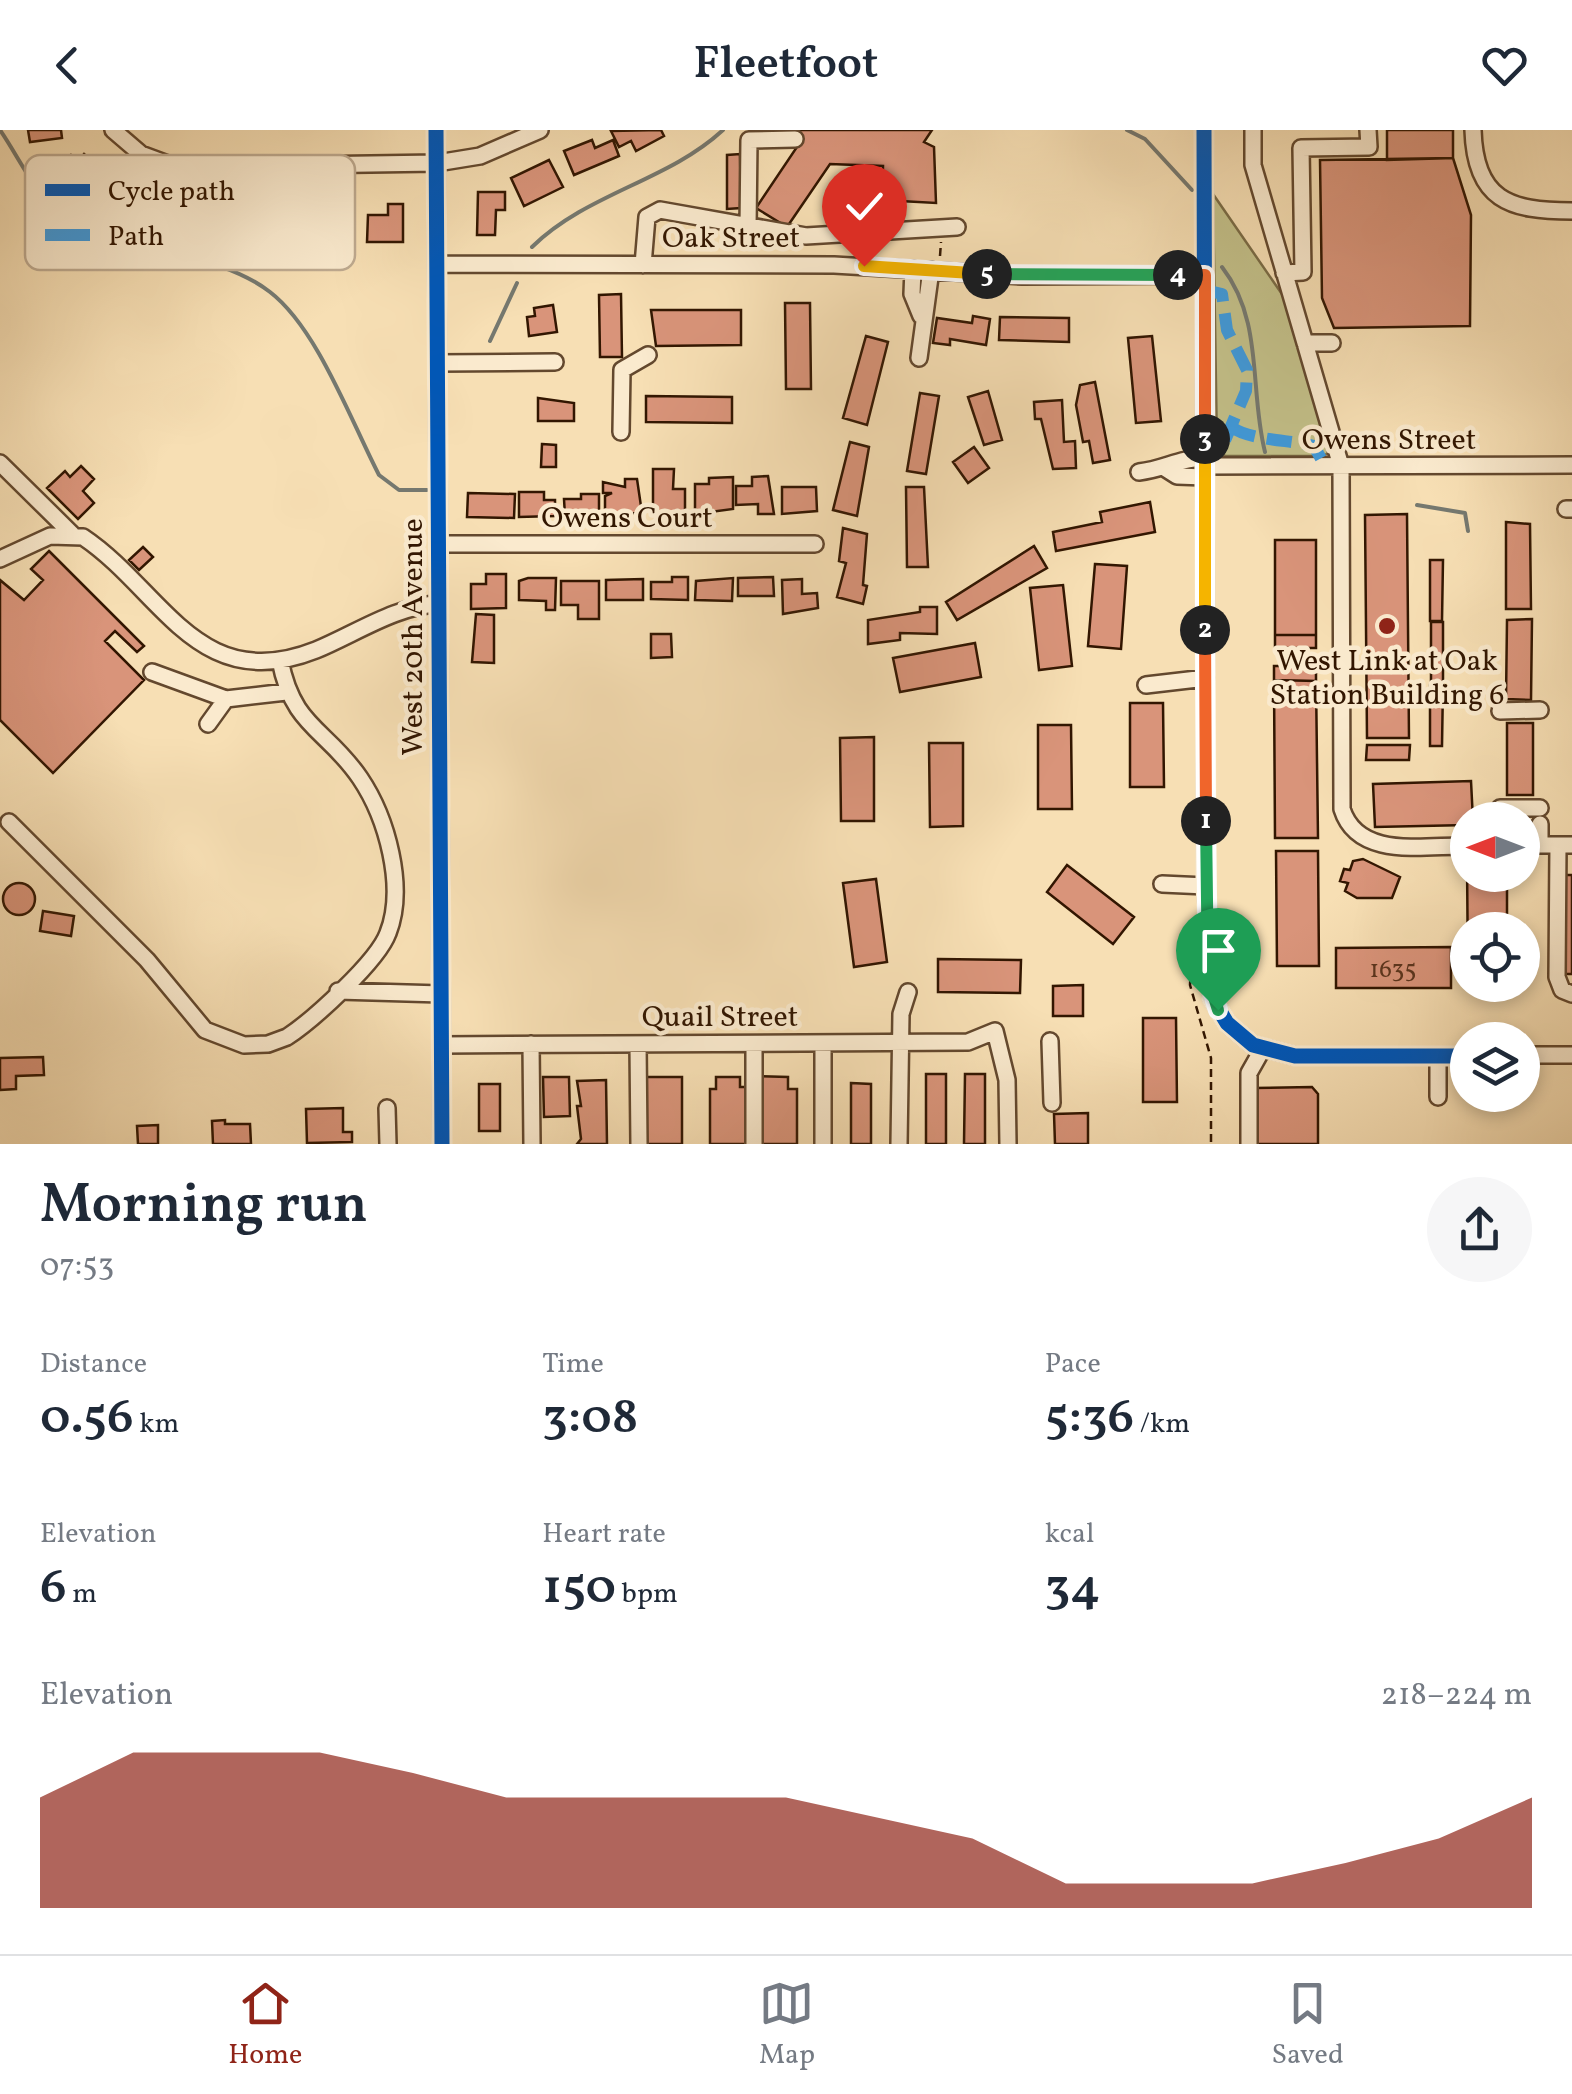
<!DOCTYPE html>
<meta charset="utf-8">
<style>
:root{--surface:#fff;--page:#f6f6f7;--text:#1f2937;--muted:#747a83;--line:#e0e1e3;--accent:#8f2418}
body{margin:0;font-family:Vollkorn,serif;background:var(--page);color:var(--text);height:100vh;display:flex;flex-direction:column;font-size:38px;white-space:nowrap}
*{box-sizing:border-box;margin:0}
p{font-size:32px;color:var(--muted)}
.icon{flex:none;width:55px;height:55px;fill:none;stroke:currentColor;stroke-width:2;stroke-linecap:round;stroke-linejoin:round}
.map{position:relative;height:1014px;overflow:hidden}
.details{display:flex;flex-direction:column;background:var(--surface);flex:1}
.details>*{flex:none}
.needle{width:65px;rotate:270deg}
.controls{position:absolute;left:1450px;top:672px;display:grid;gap:20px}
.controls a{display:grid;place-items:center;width:90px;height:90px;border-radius:50%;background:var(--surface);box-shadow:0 5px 15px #0003;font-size:50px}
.pin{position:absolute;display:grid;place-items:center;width:85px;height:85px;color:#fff;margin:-102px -42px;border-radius:50% 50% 50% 0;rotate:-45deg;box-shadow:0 0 10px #0007}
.pin .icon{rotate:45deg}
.km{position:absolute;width:50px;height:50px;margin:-25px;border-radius:50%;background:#222;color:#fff;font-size:28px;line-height:50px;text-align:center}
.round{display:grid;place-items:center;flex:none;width:105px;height:105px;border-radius:52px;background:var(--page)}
.headline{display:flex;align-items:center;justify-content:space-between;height:170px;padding:0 40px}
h1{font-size:55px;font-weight:600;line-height:75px}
.metrics{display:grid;grid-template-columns:repeat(3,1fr);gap:15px;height:170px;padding:10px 40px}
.metrics div{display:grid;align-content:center}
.metrics b{font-size:50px;font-weight:600}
.metrics small{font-size:28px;font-weight:400}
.metrics p{font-size:28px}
.chart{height:280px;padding:20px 40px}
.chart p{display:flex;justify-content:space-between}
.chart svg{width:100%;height:180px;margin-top:10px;fill:var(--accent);opacity:.7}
header{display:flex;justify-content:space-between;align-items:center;height:130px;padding:0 40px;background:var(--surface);font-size:45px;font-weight:600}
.tabs{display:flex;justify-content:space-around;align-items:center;height:140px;border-top:2px solid var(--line);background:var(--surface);font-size:28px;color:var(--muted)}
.tabs a{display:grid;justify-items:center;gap:5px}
.tabs .selected{color:var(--accent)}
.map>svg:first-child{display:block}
.green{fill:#c3c089;stroke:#7a6b45;stroke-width:2.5}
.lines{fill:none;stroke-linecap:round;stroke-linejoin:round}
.stream{stroke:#75786f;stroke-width:4}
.building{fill:#d9947a;stroke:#321601;stroke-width:2.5}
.minor-casing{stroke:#63482e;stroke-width:20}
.path{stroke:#321601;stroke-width:2.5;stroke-dasharray:8 5;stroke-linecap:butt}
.minor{stroke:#faeace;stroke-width:15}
.quiet{stroke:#3e9add;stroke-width:12;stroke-dasharray:25 12;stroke-linecap:butt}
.cycleway-casing{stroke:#faeace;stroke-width:21}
.cycleway{stroke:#0057b8;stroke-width:15}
.split-1-casing{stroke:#fff;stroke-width:20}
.split-2-casing{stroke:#fff;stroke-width:20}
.split-3-casing{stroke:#fff;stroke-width:20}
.split-4-casing{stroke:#fff;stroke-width:20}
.split-5-casing{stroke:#fff;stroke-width:20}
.split-6-casing{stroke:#fff;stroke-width:20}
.split-1{stroke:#22a559;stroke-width:12}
.split-2{stroke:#f0652b;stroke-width:12}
.split-3{stroke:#f5b400;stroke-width:12}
.split-4{stroke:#f0652b;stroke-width:12}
.split-5{stroke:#22a559;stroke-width:12}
.split-6{stroke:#f5b400;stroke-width:12}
.poi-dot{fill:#8f2418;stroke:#faeace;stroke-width:4}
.labels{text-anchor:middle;stroke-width:9;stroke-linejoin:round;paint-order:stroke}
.number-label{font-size:25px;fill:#5c361f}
.street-label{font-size:30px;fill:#321601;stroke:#faeace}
.poi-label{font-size:30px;fill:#321601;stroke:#faeace}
.key{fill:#faeace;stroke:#beaa90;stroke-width:2.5}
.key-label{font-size:28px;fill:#321601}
</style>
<header><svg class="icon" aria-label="back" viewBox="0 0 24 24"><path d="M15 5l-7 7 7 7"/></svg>Fleetfoot<svg class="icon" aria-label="heart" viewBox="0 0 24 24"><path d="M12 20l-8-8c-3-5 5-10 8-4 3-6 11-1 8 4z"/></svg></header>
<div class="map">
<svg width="1572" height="1014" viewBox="0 0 1572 1014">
<rect width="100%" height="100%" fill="#f7dfb4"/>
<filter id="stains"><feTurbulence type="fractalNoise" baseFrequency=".002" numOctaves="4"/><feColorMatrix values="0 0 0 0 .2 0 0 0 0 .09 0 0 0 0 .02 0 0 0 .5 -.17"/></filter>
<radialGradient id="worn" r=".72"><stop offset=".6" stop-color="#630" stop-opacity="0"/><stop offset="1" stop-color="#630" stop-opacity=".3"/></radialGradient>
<!-- green -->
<path class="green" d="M 1213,64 L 1284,167 L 1332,321 L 1323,326 L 1225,326 L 1217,319 Z"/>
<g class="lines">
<!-- stream -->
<path class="stream" d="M 0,0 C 18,26 33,60 57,81 C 109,124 211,116 270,162 C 317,198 351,291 379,345 L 399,360 L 427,360
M 1127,0 L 1145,9 L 1192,60
M 532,117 C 587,63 668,51 723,0
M 1222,137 C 1264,191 1249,259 1265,322
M 490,211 L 517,153
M 1417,375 L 1465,383 L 1468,401"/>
</g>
<!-- building -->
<path class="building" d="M 28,0 L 61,0 L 62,8 L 30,12 Z
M 661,0 L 664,6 L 636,21 L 631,11 L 619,17 L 611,1 Z
M 795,0 L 932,0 L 924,12 L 934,17 L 936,73 L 882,70 L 883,36 L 830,34 L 787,97 L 756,78 L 801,11 Z
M 1387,0 L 1453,0 L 1453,28 L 1387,30 Z
M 592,10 L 595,18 L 613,10 L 619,26 L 574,45 L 564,21 Z
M 84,24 L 117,53 L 102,70 L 62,35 L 71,25 L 78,31 Z
M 740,24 L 741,78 L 727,79 L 727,25 Z
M 1453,28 L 1471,85 L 1470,196 L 1334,198 L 1322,168 L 1320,30 Z
M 549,30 L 563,57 L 524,76 L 511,48 Z
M 478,62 L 505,62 L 505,80 L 496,80 L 495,105 L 477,105 Z
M 388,74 L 403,74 L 403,112 L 367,112 L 368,85 L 388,85 Z
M 621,164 L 622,227 L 600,227 L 599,165 Z
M 785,173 L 810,173 L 811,259 L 786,259 Z
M 553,175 L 557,202 L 529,206 L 527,187 L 535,186 L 534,178 Z
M 651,180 L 741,180 L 741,215 L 656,216 Z
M 973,186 L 990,189 L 986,215 L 950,209 L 950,215 L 933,213 L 937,188 L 972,193 Z
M 1000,187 L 1069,188 L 1069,212 L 999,210 Z
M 866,206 L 888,212 L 867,295 L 843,288 Z
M 1152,206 L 1161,291 L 1136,293 L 1128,208 Z
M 1095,252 L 1110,330 L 1093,333 L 1089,311 L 1083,312 L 1076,275 L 1080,255 Z
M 988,261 L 1002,310 L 984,315 L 968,267 Z
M 920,263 L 939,266 L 926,344 L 907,341 Z
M 646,266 L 732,267 L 732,293 L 646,292 Z
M 538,268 L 574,273 L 574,291 L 538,291 Z
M 1062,270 L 1064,312 L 1075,311 L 1076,338 L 1053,339 L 1041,289 L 1035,289 L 1034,272 Z
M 850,312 L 869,317 L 857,386 L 833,380 Z
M 542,314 L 556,315 L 556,337 L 541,337 Z
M 974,317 L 989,338 L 968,353 L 953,332 Z
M 81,336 L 94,349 L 83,361 L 94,373 L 78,389 L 47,358 L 65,341 L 70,347 Z
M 653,339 L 674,339 L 673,359 L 685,359 L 685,384 L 653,384 Z
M 768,346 L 774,384 L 758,384 L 758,374 L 736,375 L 736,356 L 752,356 L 752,347 Z
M 733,347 L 733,379 L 695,384 L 695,354 L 709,354 L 709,348 Z
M 625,349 L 637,349 L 642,383 L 605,384 L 605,366 L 612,363 L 603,363 L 603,352 L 625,357 Z
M 782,357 L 816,357 L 817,381 L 782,384 Z
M 906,357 L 924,357 L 928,437 L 907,437 Z
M 519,362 L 544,362 L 544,370 L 555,370 L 555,386 L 519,387 Z
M 468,363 L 515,364 L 514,388 L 467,387 Z
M 581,364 L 599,364 L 599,385 L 565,386 L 564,369 L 581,369 Z
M 1150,372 L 1155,402 L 1056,421 L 1053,402 L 1102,392 L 1100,382 Z
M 1407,384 L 1409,608 L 1367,608 L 1365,385 Z
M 1506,392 L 1530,394 L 1531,479 L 1506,479 Z
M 843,398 L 867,404 L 863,455 L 867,456 L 863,474 L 837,467 L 846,433 L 839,431 Z
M 1275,410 L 1316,410 L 1316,505 L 1275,505 Z
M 1034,416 L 1047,438 L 957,490 L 946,472 Z
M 143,417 L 153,427 L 139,440 L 129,430 Z
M 49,421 L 144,516 L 137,522 L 115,501 L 105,511 L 144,550 L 53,643 L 0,590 L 0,450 L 24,470 L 43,450 L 31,439 Z
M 1430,430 L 1443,430 L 1442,491 L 1430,491 Z
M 1095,434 L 1127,436 L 1121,519 L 1088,516 Z
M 486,444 L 506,444 L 506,478 L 471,479 L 471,454 L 486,454 Z
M 672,447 L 688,447 L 688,470 L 651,469 L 651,452 L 672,452 Z
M 773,447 L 774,466 L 738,466 L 738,448 Z
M 528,448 L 556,448 L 555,480 L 546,480 L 546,471 L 519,470 L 519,451 Z
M 733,448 L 732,471 L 695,470 L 696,451 Z
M 643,449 L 643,470 L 606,470 L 606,450 Z
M 802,449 L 802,464 L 817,463 L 818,478 L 783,484 L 782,450 Z
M 561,451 L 599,451 L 599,489 L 578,489 L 578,475 L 561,475 Z
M 1063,455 L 1072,536 L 1039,540 L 1030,458 Z
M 920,477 L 937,477 L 937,504 L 900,503 L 900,510 L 868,514 L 868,490 L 920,482 Z
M 476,484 L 494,485 L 494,533 L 472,532 Z
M 1532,489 L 1531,570 L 1506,569 L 1507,490 Z
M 1431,492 L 1443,492 L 1443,552 L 1431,552 Z
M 651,504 L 671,504 L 672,527 L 651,528 Z
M 1275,505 L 1316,505 L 1316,518 L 1275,518 Z
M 975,513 L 981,547 L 900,562 L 893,528 Z
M 1274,536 L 1316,536 L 1316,551 L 1274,550 Z
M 1274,550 L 1316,551 L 1318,708 L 1275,708 Z
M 1430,555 L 1443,555 L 1442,616 L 1430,616 Z
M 1130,573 L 1163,573 L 1164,657 L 1130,657 Z
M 1507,593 L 1533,593 L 1533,665 L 1507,665 Z
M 1038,595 L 1071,595 L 1072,679 L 1038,679 Z
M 874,607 L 874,691 L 841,691 L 840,608 Z
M 929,613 L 963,613 L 963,696 L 930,697 Z
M 1367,615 L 1410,615 L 1409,630 L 1366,630 Z
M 1471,651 L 1473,690 L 1468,695 L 1375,697 L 1373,654 Z
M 1276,721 L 1318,721 L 1319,836 L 1277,836 Z
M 1363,729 L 1400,747 L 1392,768 L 1357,768 L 1345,761 L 1348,753 L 1340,751 L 1344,739 L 1350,740 L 1353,731 Z
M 1467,732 L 1468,745 L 1507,745 L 1507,800 L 1468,800 L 1468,848 Z
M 1067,735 L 1134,787 L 1113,814 L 1047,762 Z
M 1563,745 L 1572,745 L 1572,844 L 1563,844 Z
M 876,749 L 887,832 L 854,837 L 843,753 Z
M3 769a16 16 0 1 1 32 0a16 16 0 1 1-32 0Z
M 43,781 L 74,786 L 71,806 L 40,801 Z
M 1451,817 L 1451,858 L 1336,858 L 1336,818 Z
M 938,829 L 1021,830 L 1020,863 L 938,862 Z
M 1083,855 L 1083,886 L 1053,886 L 1053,856 Z
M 1143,888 L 1176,888 L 1177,972 L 1143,972 Z
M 43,927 L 44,945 L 16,946 L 16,959 L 0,960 L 0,928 Z
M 926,944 L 946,944 L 946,1014 L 926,1014 Z
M 965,944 L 985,944 L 985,1014 L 964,1014 Z
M 758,946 L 788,947 L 788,959 L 797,959 L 797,1014 L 758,1014 Z
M 543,947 L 569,947 L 570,986 L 544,987 Z
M 644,947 L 682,947 L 682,1014 L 643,1014 Z
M 716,947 L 740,947 L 740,957 L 747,957 L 747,1014 L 710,1014 L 710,959 L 716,959 Z
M 606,950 L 607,1014 L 577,1014 L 581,1009 L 577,976 L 581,976 L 577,951 Z
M 851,953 L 871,954 L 871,1014 L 851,1014 Z
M 479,954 L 500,954 L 500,1001 L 479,1001 Z
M 1312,957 L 1318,964 L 1318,1014 L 1254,1014 L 1254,958 Z
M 343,978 L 343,1002 L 352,1002 L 352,1012 L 307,1013 L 306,979 Z
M 1088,983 L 1088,1014 L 1055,1014 L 1054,984 Z
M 225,990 L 225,994 L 250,994 L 251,1014 L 213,1014 L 212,991 Z
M 158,995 L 158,1014 L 138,1014 L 137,996 Z"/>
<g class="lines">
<!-- minor casing -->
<g class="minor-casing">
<path id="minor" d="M 113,0 L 141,24 L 176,37 L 437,33 L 480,26 L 540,0
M 436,0 L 442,1014
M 1204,0 L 1206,756 L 1212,868 L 1227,893 L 1253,915 L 1295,926 L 1468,926
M 1253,0 L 1253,35 L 1341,336 L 1342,679 C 1358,730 1425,715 1468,716
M 1473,0 C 1475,70 1509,81 1572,81
M 748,98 L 749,10 L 795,9
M 437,134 L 834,135 L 1022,146 L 1205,145
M 643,135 L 647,87 L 660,80 L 806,106 L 957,97
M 913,139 L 912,164 L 921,186
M 1284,143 L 1303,142 L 1301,18 L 1369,17 L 1368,0
M 1305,213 L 1332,213
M 919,228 L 931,140
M 438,233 L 555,232
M 621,302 L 622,240 L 648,225
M 0,333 L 72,404
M 1205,336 L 1572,335
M 1166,339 L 1177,346 L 1205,347
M 1139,342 C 1165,339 1179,328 1205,328
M 1566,379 L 1572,379
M 439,414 L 815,414
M 0,429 L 50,406 L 83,407 C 162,460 198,567 316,520 C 355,504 397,475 439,474
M 152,542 L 226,569 L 286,562
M 1146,555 L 1206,548
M 1500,581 L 1540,580
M 208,594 L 226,569
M 1500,678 L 1540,678
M 9,692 L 147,830 L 205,900 L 244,915 L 268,914 L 287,907 C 313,890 378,831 388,803 C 406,757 387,688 360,648 C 326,598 293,598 280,530
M 1522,715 L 1572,715
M 1540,715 L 1540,694
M 1558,715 L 1557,847 L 1562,860 L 1572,864
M 1162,754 L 1206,756
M 338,861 L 441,864
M 1050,911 L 1052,973
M 531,914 L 532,1014
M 638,914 L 639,1014
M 754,914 L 754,1014
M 823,914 L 823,1014
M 442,915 L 968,912 L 995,901 L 1007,950 L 1008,1014
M 1522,925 L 1572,925
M 1438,967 L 1438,926
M 387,978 L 388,1014
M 899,1014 L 901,884 L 908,862
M 1249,1014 L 1249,943 L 1262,920"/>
</g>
<!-- path -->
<path class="path" d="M 940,126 L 941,112
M 1193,799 L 1190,855 L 1211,928 L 1211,1014"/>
<!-- minor -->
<use href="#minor" class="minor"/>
<!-- quiet -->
<path class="quiet" d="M 1205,160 L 1222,164 L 1227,200 L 1247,240 L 1246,261 L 1221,320
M 1232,297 C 1247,310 1292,310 1314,316 L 1325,336"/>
<!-- cycleway casing -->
<g class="cycleway-casing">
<path id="cycleway" d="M 436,0 L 442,1014
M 1204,0 L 1206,756 L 1212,868 L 1227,893 L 1253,915 L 1295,926 L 1468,926"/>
</g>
<!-- cycleway -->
<use href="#cycleway" class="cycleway"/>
</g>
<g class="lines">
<!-- split-1 casing -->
<g class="split-1-casing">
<path id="split-1" d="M 1206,691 L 1208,848 L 1218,880"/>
</g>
<!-- split-2 casing -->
<g class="split-2-casing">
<path id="split-2" d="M 1205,500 L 1206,691"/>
</g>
<!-- split-3 casing -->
<g class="split-3-casing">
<path id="split-3" d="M 1205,309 L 1205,500"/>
</g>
<!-- split-4 casing -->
<g class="split-4-casing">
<path id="split-4" d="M 1178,145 L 1205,145 L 1205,309"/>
</g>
<!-- split-5 casing -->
<g class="split-5-casing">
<path id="split-5" d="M 987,144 L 1178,145"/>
</g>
<!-- split-6 casing -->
<g class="split-6-casing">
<path id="split-6" d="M 864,136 L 987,144"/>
</g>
<!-- split-1 -->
<use href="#split-1" class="split-1"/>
<!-- split-2 -->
<use href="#split-2" class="split-2"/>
<!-- split-3 -->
<use href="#split-3" class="split-3"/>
<!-- split-4 -->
<use href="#split-4" class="split-4"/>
<!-- split-5 -->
<use href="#split-5" class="split-5"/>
<!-- split-6 -->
<use href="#split-6" class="split-6"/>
</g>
<!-- markers -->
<circle class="poi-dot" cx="1387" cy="496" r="10"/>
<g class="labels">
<!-- number labels -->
<g class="number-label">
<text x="1393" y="847">1635</text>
</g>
<!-- street labels -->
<g class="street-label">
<text x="731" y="117">Oak Street</text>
<text x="1389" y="319">Owens Street</text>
<text x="627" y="397">Owens Court</text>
<text transform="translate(412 507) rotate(-90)" y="10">West 20th Avenue</text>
<text x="720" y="896">Quail Street</text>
</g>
<!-- poi labels -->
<g class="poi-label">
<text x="1387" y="540">West Link at Oak<tspan x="1387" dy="34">Station Building 6</tspan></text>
</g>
</g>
<!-- legend -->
<rect x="25" y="25" width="330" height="115" rx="15" class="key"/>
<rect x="45" y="54" width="45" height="12" fill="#0057b8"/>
<rect x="45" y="99" width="45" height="12" fill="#3e9add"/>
<g class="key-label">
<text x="108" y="70">Cycle path</text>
<text x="108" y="115">Path</text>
</g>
<rect width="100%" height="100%" filter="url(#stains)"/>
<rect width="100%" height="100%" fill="url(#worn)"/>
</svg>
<div class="controls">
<a><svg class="needle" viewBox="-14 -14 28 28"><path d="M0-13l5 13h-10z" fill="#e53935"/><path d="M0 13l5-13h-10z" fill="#747a83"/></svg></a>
<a><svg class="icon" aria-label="locate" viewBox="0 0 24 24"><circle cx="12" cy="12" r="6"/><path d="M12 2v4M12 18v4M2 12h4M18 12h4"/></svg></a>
<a><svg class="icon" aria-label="layers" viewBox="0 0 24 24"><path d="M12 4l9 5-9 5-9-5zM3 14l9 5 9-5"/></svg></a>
</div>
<div class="pin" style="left:1218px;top:880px;background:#1e9e55"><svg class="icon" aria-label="arrive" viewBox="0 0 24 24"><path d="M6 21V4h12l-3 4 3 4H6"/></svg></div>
<div class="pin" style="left:864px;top:136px;background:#d93025"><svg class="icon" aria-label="check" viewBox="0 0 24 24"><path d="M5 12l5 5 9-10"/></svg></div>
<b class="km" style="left:1206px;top:691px">1</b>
<b class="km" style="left:1205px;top:500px">2</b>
<b class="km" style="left:1205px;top:309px">3</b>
<b class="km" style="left:1178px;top:145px">4</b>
<b class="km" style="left:987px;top:144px">5</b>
</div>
<section class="details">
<div class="headline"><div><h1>Morning run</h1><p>07:53</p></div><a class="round"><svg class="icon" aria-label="share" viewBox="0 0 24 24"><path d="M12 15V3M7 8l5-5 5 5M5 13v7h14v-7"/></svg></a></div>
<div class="metrics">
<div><p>Distance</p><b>0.56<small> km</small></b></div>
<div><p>Time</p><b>3:08</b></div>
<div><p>Pace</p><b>5:36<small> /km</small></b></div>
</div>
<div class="metrics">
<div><p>Elevation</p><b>6<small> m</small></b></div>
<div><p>Heart rate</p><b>150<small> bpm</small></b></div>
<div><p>kcal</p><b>34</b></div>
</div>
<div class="chart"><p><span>Elevation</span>218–224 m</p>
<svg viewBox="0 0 160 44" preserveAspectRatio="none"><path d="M0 44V17L10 6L20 6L30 6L40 11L50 17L60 17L70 17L80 17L90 22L100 27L110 38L120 38L130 38L140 33L150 27L160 17V44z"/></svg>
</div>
</section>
<nav class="tabs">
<a class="selected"><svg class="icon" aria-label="home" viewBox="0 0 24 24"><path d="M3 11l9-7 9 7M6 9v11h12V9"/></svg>Home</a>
<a><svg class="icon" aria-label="map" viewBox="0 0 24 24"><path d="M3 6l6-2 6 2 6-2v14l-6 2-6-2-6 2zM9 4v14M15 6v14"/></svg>Map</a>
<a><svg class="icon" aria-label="saved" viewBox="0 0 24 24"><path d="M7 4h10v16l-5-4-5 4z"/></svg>Saved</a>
</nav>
